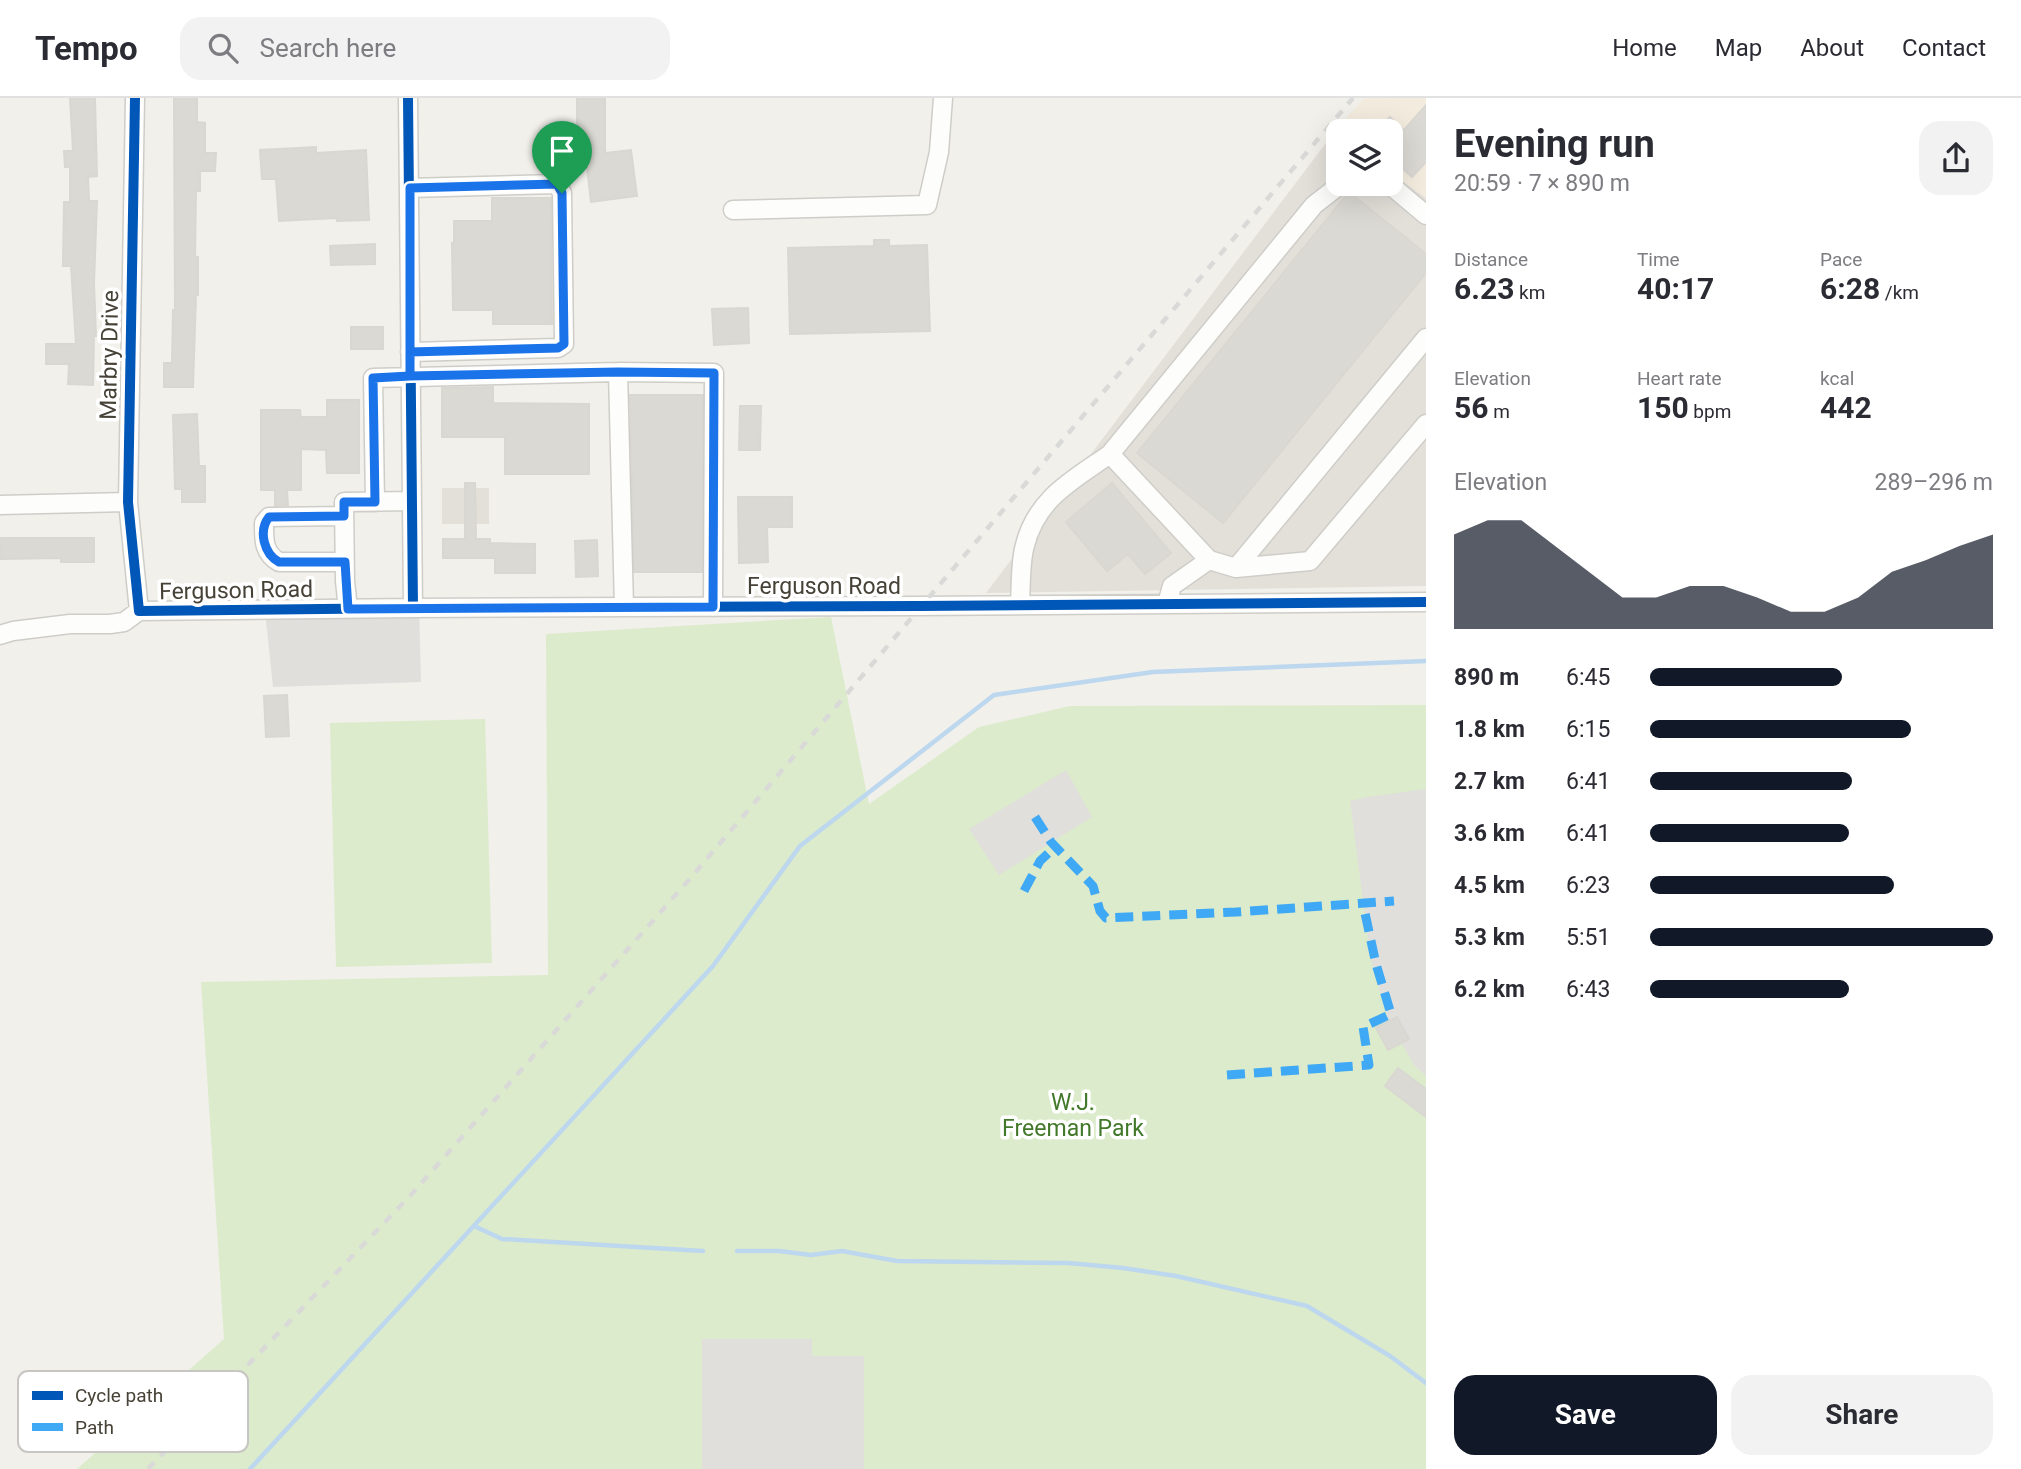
<!DOCTYPE html>
<meta charset="utf-8">
<style>
:root{--surface:#fff;--page:#f2f2f3;--text:#2b2b33;--muted:#7c7c81;--line:#e1e1e2;--accent:#111827}
body{margin:0;font-family:Roboto,sans-serif;background:var(--page);color:var(--text);height:100vh;display:flex;flex-direction:column;font-size:26px;white-space:nowrap}
*{box-sizing:border-box;margin:0}
p{font-size:23px;color:var(--muted)}
.icon{flex:none;width:38px;height:38px;fill:none;stroke:currentColor;stroke-width:2;stroke-linecap:round;stroke-linejoin:round}
.map{position:relative;flex:1;overflow:hidden}
.sheet{display:flex;flex-direction:column;background:var(--surface);width:595px}
.sheet>*{flex:none}
.fabs{position:absolute;left:1326px;top:21px;display:grid;gap:14px}
.fabs a{display:grid;place-items:center;width:77px;height:77px;border-radius:14px;background:var(--surface);box-shadow:0 7px 28px #0002;font-size:35px}
.pin{position:absolute;display:grid;place-items:center;width:60px;height:60px;color:#fff;margin:-72px -30px;border-radius:50% 50% 50% 0;rotate:-45deg;box-shadow:0 0 7px #0007}
.pin .icon{rotate:45deg}
.round{display:grid;place-items:center;flex:none;width:74px;height:74px;border-radius:21px;background:var(--page)}
.headline{display:flex;align-items:center;justify-content:space-between;height:119px;padding:0 28px}
h1{font-size:38px;font-weight:700;line-height:52px}
.metrics{display:grid;grid-template-columns:repeat(3,1fr);gap:10px;height:119px;padding:7px 28px}
.metrics div{display:grid;align-content:center}
.metrics b{font-size:30px;font-weight:700}
.metrics small{font-size:19px;font-weight:400}
.metrics p{font-size:19px}
.chart{height:196px;padding:14px 28px}
.chart p{display:flex;justify-content:space-between}
.chart svg{width:100%;height:126px;margin-top:7px;fill:var(--accent);opacity:.7}
.cta{display:flex;gap:14px;margin-top:auto;padding:14px 28px}
.cta a{flex:1;height:80px;border-radius:21px;background:var(--accent);color:#fff;font-size:28px;font-weight:700;line-height:80px;text-align:center}
.cta a+a{background:var(--page);color:var(--text)}
ul{padding:0 28px;list-style:none;font-size:23px}
li{display:grid;grid-template-columns:112px 84px 1fr;align-items:center;height:52px}
li i{height:18px;border-radius:9px;background:var(--accent)}
header{display:flex;align-items:center;gap:42px;box-sizing:border-box;height:98px;padding:0 35px;background:var(--surface);border-bottom:2px solid var(--line)}
header strong{font-size:33px}
nav{display:flex;gap:38px;margin-inline-start:auto;font-size:24px}
.search{width:490px;height:63px;background:var(--page);display:flex;align-items:center;gap:18px;box-sizing:border-box;padding:0 24px;border-radius:21px;color:var(--muted);font-size:26px}
main{display:flex;flex:1;min-height:0}
.map>svg:first-child{display:block}
.commercial{fill:#f3ecde}
.industrial{fill:#e3e0da}
.green{fill:#dcebcb}
.parking{fill:#e0dfdb}
.lines{fill:none;stroke-linecap:round;stroke-linejoin:round}
.stream{stroke:#bcd7ee;stroke-width:4.5}
.building{fill:#dad9d3;stroke:#d9d7d1;stroke-width:2}
.minor-casing{stroke:#cfcdc8;stroke-width:21}
.minor{stroke:#fdfdfc;stroke-width:18}
.rail{stroke:#d9d9d8;stroke-width:4.5;stroke-dasharray:9 9;stroke-linecap:butt}
.quiet{stroke:#3fa9f5;stroke-width:9;stroke-dasharray:18 9;stroke-linecap:butt}
.cycleway-casing{stroke:#fff;stroke-width:15}
.cycleway{stroke:#0057b8;stroke-width:10}
.route-casing{stroke:#fff;stroke-width:14}
.route{stroke:#1a73e8;stroke-width:9}
.labels{text-anchor:middle;stroke-width:7;stroke-linejoin:round;paint-order:stroke}
.street-label{font-size:23px;fill:#474237;stroke:#fff}
.park-label{font-size:23px;fill:#42782a;stroke:#fff}
.key{fill:#fff;stroke:#c8c6c3;stroke-width:2}
.key-label{font-size:19px;fill:#474237}
</style>
<header>
<strong>Tempo</strong>
<div class="search"><svg class="icon" aria-label="search" viewBox="0 0 24 24"><circle cx="10" cy="10" r="6"/><path d="M15 15l6 6"/></svg>Search here</div>
<nav><a>Home</a><a>Map</a><a>About</a><a>Contact</a></nav>
</header>
<main>
<div class="map">
<svg width="1426" height="1371" viewBox="0 0 1426 1371">
<rect width="100%" height="100%" fill="#f1f0eb"/>
<!-- commercial -->
<path class="commercial" d="M 1364,0 L 1426,0 L 1426,100 L 1391,75 L 1391,33 L 1339,33 L 1339,36 L 1335,33 Z"/>
<!-- industrial -->
<path class="industrial" d="M 1335,33 L 1339,36 L 1339,86 L 1391,86 L 1391,75 L 1426,100 L 1426,488 L 986,495 Z
M 442,390 L 489,390 L 489,426 L 442,426 Z"/>
<!-- green -->
<path class="green" d="M 831,519 L 869,706 L 979,629 L 1070,608 L 1426,607 L 1426,1371 L 77,1371 L 224,1241 L 201,884 L 548,877 L 546,536 Z
M 485,621 L 492,865 L 336,869 L 330,625 Z"/>
<!-- parking -->
<path class="parking" d="M 419,510 L 421,584 L 273,589 L 265,513 Z
M 1066,672 L 1092,719 L 999,777 L 969,731 Z
M 1426,691 L 1426,978 L 1414,967 L 1388,921 L 1371,863 L 1350,703 L 1368,699 Z
M 702,1241 L 812,1241 L 812,1258 L 864,1258 L 864,1371 L 702,1371 Z"/>
<g class="lines">
<!-- stream -->
<path class="stream" d="M 474,1128 L 502,1141 L 703,1153
M 737,1153 L 779,1153 L 811,1157 L 842,1153 L 897,1163 L 1068,1165 L 1123,1170 L 1176,1178 L 1307,1208 L 1390,1258 L 1426,1285
M 250,1371 L 713,868 L 800,748 L 994,597 L 1153,574 L 1426,563"/>
</g>
<!-- building -->
<path class="building" d="M 70,0 L 95,0 L 97,78 L 88,79 L 89,103 L 97,103 L 94,185 L 96,238 L 94,238 L 93,287 L 68,286 L 69,266 L 46,266 L 46,246 L 76,246 L 71,168 L 63,168 L 64,104 L 70,104 L 70,69 L 65,69 L 64,53 L 73,53 Z
M 174,0 L 197,0 L 197,24 L 205,25 L 205,55 L 216,55 L 215,73 L 200,73 L 200,93 L 196,93 L 195,159 L 198,159 L 198,197 L 196,197 L 193,289 L 164,289 L 164,265 L 172,265 L 173,212 L 175,212 Z
M 577,0 L 605,0 L 605,55 L 631,52 L 637,98 L 591,104 L 583,36 L 577,36 Z
M 1426,7 L 1426,64 L 1412,79 L 1391,60 L 1391,33 L 1376,33 L 1390,19 L 1404,32 Z
M 316,49 L 316,55 L 366,52 L 369,122 L 337,123 L 337,120 L 279,123 L 276,81 L 262,81 L 260,52 Z
M 1349,94 L 1426,156 L 1426,175 L 1223,425 L 1137,355 Z
M 492,100 L 551,100 L 552,226 L 493,226 L 493,212 L 453,212 L 452,145 L 454,145 L 454,123 L 492,123 Z
M 874,142 L 889,142 L 889,148 L 927,147 L 930,233 L 790,236 L 788,150 L 874,148 Z
M 375,146 L 375,166 L 331,167 L 330,148 Z
M 748,210 L 749,245 L 714,247 L 712,211 Z
M 351,229 L 383,229 L 383,251 L 351,251 Z
M 493,289 L 493,305 L 589,306 L 589,376 L 505,376 L 505,339 L 442,339 L 442,290 Z
M 630,297 L 703,297 L 702,474 L 634,474 Z
M 327,302 L 359,302 L 359,375 L 327,375 L 326,352 L 301,351 L 301,392 L 287,392 L 288,407 L 275,408 L 275,392 L 261,392 L 261,312 L 300,312 L 301,319 L 327,319 Z
M 740,308 L 761,308 L 760,352 L 739,352 Z
M 197,316 L 199,368 L 205,368 L 205,404 L 182,404 L 182,391 L 175,391 L 173,317 Z
M 465,385 L 475,385 L 476,441 L 490,441 L 490,445 L 535,446 L 535,475 L 495,475 L 495,460 L 443,460 L 443,441 L 465,441 Z
M 1112,385 L 1171,455 L 1145,476 L 1128,456 L 1107,473 L 1066,424 Z
M 738,399 L 792,399 L 792,429 L 767,429 L 768,464 L 739,465 Z
M 0,440 L 94,440 L 94,464 L 61,464 L 61,460 L 0,461 Z
M 597,442 L 598,478 L 576,479 L 575,443 Z
M 287,597 L 289,638 L 266,639 L 264,598 Z
M 1397,919 L 1409,941 L 1388,952 L 1376,930 Z
M 1398,970 L 1426,991 L 1426,1019 L 1385,988 Z"/>
<g class="lines">
<!-- minor casing -->
<g class="minor-casing">
<path id="minor" d="M 135,0 L 128,404 L 139,513
M 408,0 L 413,510
M 1341,86 L 1314,107 L 1110,356 L 1209,462 L 1236,470 L 1426,240
M 1389,86 L 1426,117
M 409,90 L 557,86 L 562,95 L 564,246 L 558,250 L 410,254
M 733,112 L 927,107 L 939,54 L 943,0
M 618,274 L 624,509
M 375,404 L 373,280 L 618,274 L 714,275 L 713,509
M 0,407 L 128,404
M 344,418 L 269,419 L 264,425 C 264,441 263,455 279,464 L 345,464
M 1236,470 L 1310,463 L 1426,326
M 1167,506 L 1172,488 L 1209,462
M 1020,507 C 1021,489 1020,464 1025,447 C 1037,400 1073,382 1110,356
M 348,511 L 345,483 L 344,404 L 412,403
M 139,513 L 413,510 L 919,508 L 1426,504
M 0,537 L 13,533 L 70,526 L 110,526 L 124,524 L 139,513"/>
</g>
<!-- minor -->
<use href="#minor" class="minor"/>
<!-- rail -->
<path class="rail" d="M 148,1371 L 410,1098 L 688,783 L 1353,0"/>
<!-- quiet -->
<path class="quiet" d="M 1035,719 L 1051,744 L 1093,788 L 1100,813 L 1106,820 L 1236,814 L 1394,803
M 1024,793 L 1040,763 L 1055,749
M 1227,977 L 1369,967 L 1363,929 L 1391,916 L 1376,866 L 1363,806"/>
<!-- cycleway casing -->
<g class="cycleway-casing">
<path id="cycleway" d="M 135,0 L 128,404 L 139,513 L 413,510 L 919,508 L 1426,504
M 408,0 L 413,510"/>
</g>
<!-- cycleway -->
<use href="#cycleway" class="cycleway"/>
</g>
<g class="lines">
<!-- route casing -->
<g class="route-casing">
<path id="route" d="M 562,95 L 564,246 L 558,250 L 410,254 L 410,278 L 373,280 L 375,404 L 344,404 L 344,418 L 269,419 C 258,433 264,456 279,464 L 345,464 L 348,511 L 713,509 L 714,275 L 618,274 L 410,278 L 410,90 L 557,86 L 562,95"/>
</g>
<!-- route -->
<use href="#route" class="route"/>
</g>
<g class="labels">
<!-- street labels -->
<g class="street-label">
<text transform="translate(109 257) rotate(-89)" y="8">Marbry Drive</text>
<text x="824" y="496">Ferguson Road</text>
<text transform="translate(236 492) rotate(-1)" y="8">Ferguson Road</text>
</g>
<!-- park labels -->
<g class="park-label">
<text x="1073" y="1012">W.J.<tspan x="1073" dy="26">Freeman Park</tspan></text>
</g>
</g>
<!-- legend -->
<rect x="18" y="1273" width="230" height="81" rx="10" class="key"/>
<rect x="32" y="1293" width="31" height="9" fill="#0057b8"/>
<rect x="32" y="1325" width="31" height="8" fill="#3fa9f5"/>
<g class="key-label">
<text x="75" y="1304">Cycle path</text>
<text x="75" y="1336">Path</text>
</g>
</svg>
<div class="fabs">
<a><svg class="icon" aria-label="layers" viewBox="0 0 24 24"><path d="M12 4l9 5-9 5-9-5zM3 14l9 5 9-5"/></svg></a>
</div>
<div class="pin" style="left:562px;top:95px;background:#1e9e55"><svg class="icon" aria-label="arrive" viewBox="0 0 24 24"><path d="M6 21V4h12l-3 4 3 4H6"/></svg></div>
</div>
<section class="sheet">
<div class="headline"><div><h1>Evening run</h1><p>20:59 · 7 × 890 m</p></div><a class="round"><svg class="icon" aria-label="share" viewBox="0 0 24 24"><path d="M12 15V3M7 8l5-5 5 5M5 13v7h14v-7"/></svg></a></div>
<div class="metrics">
<div><p>Distance</p><b>6.23<small> km</small></b></div>
<div><p>Time</p><b>40:17</b></div>
<div><p>Pace</p><b>6:28<small> /km</small></b></div>
</div>
<div class="metrics">
<div><p>Elevation</p><b>56<small> m</small></b></div>
<div><p>Heart rate</p><b>150<small> bpm</small></b></div>
<div><p>kcal</p><b>442</b></div>
</div>
<div class="chart"><p><span>Elevation</span>289–296 m</p>
<svg viewBox="0 0 160 44" preserveAspectRatio="none"><path d="M0 44V11L10 6L20 6L30 15L40 24L50 33L60 33L70 29L80 29L90 33L100 38L110 38L120 33L130 24L140 20L150 15L160 11V44z"/></svg>
</div>
<ul>
<li><b>890 m</b>6:45<i style="width:56%"></i></li>
<li><b>1.8 km</b>6:15<i style="width:76%"></i></li>
<li><b>2.7 km</b>6:41<i style="width:59%"></i></li>
<li><b>3.6 km</b>6:41<i style="width:58%"></i></li>
<li><b>4.5 km</b>6:23<i style="width:71%"></i></li>
<li><b>5.3 km</b>5:51<i style="width:100%"></i></li>
<li><b>6.2 km</b>6:43<i style="width:58%"></i></li>
</ul>
<div class="cta"><a>Save</a><a>Share</a></div>
</section>
</main>
